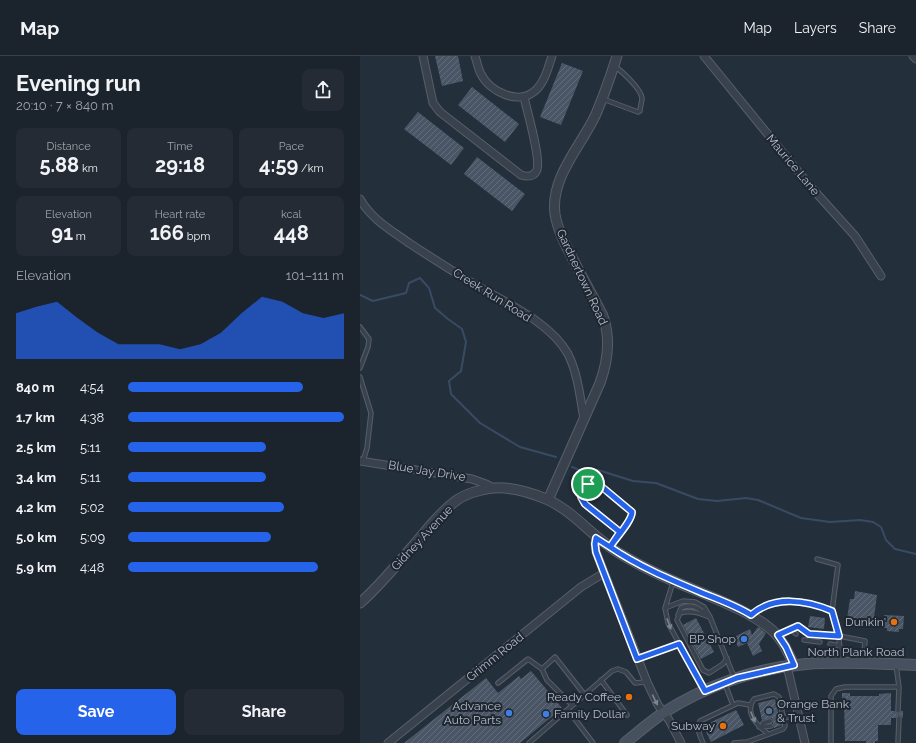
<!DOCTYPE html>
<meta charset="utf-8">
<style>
:root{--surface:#1b232d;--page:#242b35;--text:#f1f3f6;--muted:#a0a4aa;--line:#394049;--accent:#2563eb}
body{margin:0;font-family:Raleway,sans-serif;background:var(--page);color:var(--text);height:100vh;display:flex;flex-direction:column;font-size:15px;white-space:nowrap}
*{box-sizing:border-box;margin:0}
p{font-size:13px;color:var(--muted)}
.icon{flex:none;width:22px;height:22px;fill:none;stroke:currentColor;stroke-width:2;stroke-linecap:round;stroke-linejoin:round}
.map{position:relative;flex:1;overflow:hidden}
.drawer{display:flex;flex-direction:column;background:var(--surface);width:360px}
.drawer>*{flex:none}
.pin{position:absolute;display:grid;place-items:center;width:34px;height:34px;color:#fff;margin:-17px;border:2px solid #fff;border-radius:50%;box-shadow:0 1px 4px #0007}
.round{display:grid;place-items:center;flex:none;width:42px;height:42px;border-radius:8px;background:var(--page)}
.overview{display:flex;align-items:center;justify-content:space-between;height:68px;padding:0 16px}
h1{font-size:22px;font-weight:700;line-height:30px}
.metrics{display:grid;grid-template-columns:repeat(3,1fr);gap:6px;height:68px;padding:4px 16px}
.metrics div{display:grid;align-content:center;border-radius:8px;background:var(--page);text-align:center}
.metrics b{font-size:20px;font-weight:700}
.metrics small{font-size:11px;font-weight:400}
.metrics p{font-size:11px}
.chart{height:112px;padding:8px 16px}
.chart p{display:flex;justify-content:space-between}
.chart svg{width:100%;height:72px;margin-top:4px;fill:var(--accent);opacity:.7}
.cta{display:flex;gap:8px;margin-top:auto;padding:8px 16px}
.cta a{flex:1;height:46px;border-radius:8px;background:var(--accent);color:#fff;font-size:16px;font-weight:700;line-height:46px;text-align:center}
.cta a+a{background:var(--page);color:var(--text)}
ul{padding:0 16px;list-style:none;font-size:13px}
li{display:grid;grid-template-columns:64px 48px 1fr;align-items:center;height:30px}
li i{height:10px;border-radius:5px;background:var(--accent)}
header{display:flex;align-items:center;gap:24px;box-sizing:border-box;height:56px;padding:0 20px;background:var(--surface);border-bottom:1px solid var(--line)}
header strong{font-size:19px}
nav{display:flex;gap:22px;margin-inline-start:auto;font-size:14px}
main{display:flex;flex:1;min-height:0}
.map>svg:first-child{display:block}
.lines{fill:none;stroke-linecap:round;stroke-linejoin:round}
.stream{stroke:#394b63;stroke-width:2}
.building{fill:url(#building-hatch)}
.service-casing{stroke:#565f6a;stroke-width:5.5}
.minor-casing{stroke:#565f6a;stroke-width:9}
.tertiary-casing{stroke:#565f6a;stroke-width:11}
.secondary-casing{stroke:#565f6a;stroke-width:12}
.service{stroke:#38414c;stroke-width:3.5}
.minor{stroke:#38414c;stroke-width:7}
.tertiary{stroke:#38414c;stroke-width:9}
.secondary{stroke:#46505f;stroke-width:10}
.oneway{fill:#7c8590}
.route-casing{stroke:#fff;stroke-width:8}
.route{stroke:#2563eb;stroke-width:5}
.food-dot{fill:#e8710a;stroke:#1d2631;stroke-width:1.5}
.shop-dot{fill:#3f7fe0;stroke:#1d2631;stroke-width:1.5}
.service-dot{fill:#5c6f8a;stroke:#1d2631;stroke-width:1.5}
.labels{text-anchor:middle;stroke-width:4;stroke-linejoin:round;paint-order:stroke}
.street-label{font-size:12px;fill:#b4bcc8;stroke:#1d2631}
.poi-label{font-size:12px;fill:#b4bcc8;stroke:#1d2631;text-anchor:end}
</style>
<header>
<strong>Map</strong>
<nav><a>Map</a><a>Layers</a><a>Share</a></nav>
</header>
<main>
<section class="drawer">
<div class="overview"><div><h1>Evening run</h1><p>20:10 · 7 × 840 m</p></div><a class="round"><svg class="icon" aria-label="share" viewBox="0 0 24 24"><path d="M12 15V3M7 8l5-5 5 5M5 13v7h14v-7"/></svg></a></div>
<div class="metrics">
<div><p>Distance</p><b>5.88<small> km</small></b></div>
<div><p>Time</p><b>29:18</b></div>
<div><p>Pace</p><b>4:59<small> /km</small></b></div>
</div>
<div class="metrics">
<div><p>Elevation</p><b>91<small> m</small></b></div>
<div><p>Heart rate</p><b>166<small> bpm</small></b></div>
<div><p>kcal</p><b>448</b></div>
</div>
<div class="chart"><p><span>Elevation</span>101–111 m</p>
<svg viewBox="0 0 160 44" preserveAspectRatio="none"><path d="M0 44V16L10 12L20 9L30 19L40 28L50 35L60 35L70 35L80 38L90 35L100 28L110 16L120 6L130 9L140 16L150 19L160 16V44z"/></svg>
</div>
<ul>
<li><b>840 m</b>4:54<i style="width:81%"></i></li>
<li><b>1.7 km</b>4:38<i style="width:100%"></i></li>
<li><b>2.5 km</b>5:11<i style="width:64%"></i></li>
<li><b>3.4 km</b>5:11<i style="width:64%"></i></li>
<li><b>4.2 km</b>5:02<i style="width:72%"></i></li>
<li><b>5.0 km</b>5:09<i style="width:66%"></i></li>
<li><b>5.9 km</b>4:48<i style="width:88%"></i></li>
</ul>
<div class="cta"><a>Save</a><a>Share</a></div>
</section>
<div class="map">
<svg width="556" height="687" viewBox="0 0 556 687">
<defs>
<pattern id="building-hatch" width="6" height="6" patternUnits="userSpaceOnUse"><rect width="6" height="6" fill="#4a5665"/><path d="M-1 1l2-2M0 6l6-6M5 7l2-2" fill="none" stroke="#626c7a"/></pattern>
</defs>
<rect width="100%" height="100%" fill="#242f3c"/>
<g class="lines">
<!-- stream -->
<path class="stream" d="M 0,239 L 13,245 L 46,237 L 49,227 L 60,222 L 69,232 L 75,252 L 88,263 L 102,273 L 106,286 L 101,315 L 89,325 L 91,338 L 120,367 L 160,391 L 196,401
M 212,411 L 222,415 L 238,414 L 273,425 L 296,427 L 338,443 L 357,445 L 386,442 L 398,444 L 441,462 L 470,466 L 500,464 L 513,466 L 521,471 L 526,484 L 535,493 L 556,498"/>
</g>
<!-- building -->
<path class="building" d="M 75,0 L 98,0 L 103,25 L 82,30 Z
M 202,7 L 223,15 L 201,69 L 180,61 Z
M 112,31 L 159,68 L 145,86 L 98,49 Z
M 58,56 L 104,92 L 91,109 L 44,73 Z
M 117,101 L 165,138 L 152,155 L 104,118 Z
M 495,535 L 517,539 L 513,569 L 490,565 L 491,563 L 487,563 L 490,543 L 494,543 Z
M 524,559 L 544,560 L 543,573 L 539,573 L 539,576 L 527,575 L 527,572 L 523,572 Z
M 450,560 L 465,562 L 464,573 L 448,571 Z
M 336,562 L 354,596 L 341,603 L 323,569 Z
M 398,571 L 406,577 L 399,588 L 402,595 L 393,600 L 387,587 L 378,591 L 374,581 L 390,573 L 392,579 Z
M 171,615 L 202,652 L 160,687 L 44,687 L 126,622 L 138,637 L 159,620 L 161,623 Z
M 482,637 L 490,637 L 490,640 L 519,640 L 519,638 L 531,637 L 531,655 L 535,655 L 536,657 L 538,658 L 541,655 L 543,655 L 543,662 L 540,659 L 538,659 L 536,662 L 531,662 L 531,669 L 518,669 L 518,685 L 515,685 L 515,687 L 506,687 L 506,685 L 485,685 L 484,646 L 482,646 Z
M 415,643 L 419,660 L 417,663 L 418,666 L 421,666 L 422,669 L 414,672 L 412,662 L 402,664 L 398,647 Z
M 376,654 L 384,669 L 351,686 L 343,670 Z"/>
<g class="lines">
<!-- service casing -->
<g class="service-casing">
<path id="service" d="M 243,43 L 278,56 L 280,55 C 280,51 282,46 282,42 C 281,33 262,15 255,11
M 0,271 L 9,283 L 8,291 L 0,312
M 0,321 L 11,357 L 7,392 L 3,405
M 250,490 L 272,460 L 273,456 L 242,431 C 234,427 229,427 222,432 L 221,441 L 225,448 L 260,476
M 457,503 L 478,509 L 472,555
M 305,552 L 313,526
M 392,558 C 414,539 447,545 472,555 L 479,580 L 505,585 L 503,607
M 318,559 L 321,552 C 331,547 338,552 346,558
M 349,561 C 339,557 331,554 320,557 L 317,564 L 343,614 L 349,617 L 363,608 L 367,602
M 430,573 L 438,570 L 449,578 L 450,584
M 418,578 L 430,573 L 436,578
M 449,578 L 479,580 L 480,606
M 444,584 L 460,586
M 470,588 L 480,590
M 278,603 L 319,588
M 182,613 L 187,624 L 212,649
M 241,624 L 267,659
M 138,627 L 168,603 L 182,613 L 195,601 L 224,638
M 365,628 L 373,649
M 344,633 L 308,567 L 305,552 L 323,545 L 335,546 L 344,551 L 350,561 L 372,616 L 376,622
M 208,654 L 233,687
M 538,655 L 539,631
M 420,663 L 438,658
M 402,670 L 403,667 L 410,665
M 399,671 L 411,670
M 169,687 L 252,615 L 258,613 L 266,616 L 275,627 L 286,626
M 343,687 C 340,680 336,672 340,665 L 378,647 L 390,649
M 374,687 L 387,686 L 423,673 L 425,670 L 419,641 L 414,638 L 394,643 C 384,657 397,669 407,677
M 471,687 L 471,640 L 476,633 L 485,631 L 539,631 L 536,609
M 538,687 L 539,662"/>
</g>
<!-- minor casing -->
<g class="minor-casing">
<path id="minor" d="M 63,0 L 73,47 L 80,56 L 161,119 C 168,121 174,121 177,114 C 181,102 167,55 164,41
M 115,0 C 117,6 118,13 121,18 C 130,36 159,50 176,34 C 185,25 188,12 192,0
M 344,0 L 450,130 L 495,180 L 521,220
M 553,0 L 556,3
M 0,143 C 11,163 31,174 49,187 C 69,200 89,213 109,225 C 140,244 190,265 208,298 C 218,318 220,341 224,363
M 0,405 L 112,423 L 126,428 L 133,432
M 236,482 L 235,488 L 236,496 L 287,626 L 298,649 L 309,664 L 321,687
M 427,610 L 445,687
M 28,687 L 221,531 L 244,517"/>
</g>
<!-- tertiary casing -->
<g class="tertiary-casing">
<path id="tertiary" d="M 188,444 L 240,327 C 248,305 251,283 243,260 C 235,244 226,228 217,211 C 209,195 198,177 195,158 C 190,121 222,89 236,58 C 244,39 251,19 257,0
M 0,547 C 23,527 43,501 63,478 C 73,466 84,453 97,444 C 104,439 113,436 122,434 C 144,428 167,435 186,443 C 214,455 233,482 259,497 C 285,513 312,525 340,536 C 363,546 387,555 407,570 C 421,580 427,594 434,609"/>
</g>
<!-- secondary casing -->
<g class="secondary-casing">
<path id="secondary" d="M 265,687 C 277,677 290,666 303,657 C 345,630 396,612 446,608 C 482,605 520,608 556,609"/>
</g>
<!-- service -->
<use href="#service" class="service"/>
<!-- minor -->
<use href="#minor" class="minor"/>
<!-- tertiary -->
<use href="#tertiary" class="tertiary"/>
<!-- secondary -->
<use href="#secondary" class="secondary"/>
</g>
<!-- one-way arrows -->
<defs><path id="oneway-solid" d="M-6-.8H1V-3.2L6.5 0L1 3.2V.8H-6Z"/></defs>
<g class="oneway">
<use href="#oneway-solid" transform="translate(309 568) rotate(70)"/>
<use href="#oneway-solid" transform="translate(295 644) rotate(64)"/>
<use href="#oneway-solid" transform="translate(393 661) rotate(68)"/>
</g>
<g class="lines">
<!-- route casing -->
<g class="route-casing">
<path id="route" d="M 228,428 L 222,432 L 221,441 L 225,448 L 260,476 L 250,491 L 236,482 L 235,488 L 236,496 L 277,603 L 319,588 L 345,635 L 377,622 L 434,609 L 426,591 L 418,579 L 438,570 L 449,578 L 479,580 L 472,555 C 446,544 414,539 391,559 C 375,549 357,543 340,536 C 309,523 278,510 250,491 C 255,483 272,465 272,456 L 242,431 L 236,428 L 228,428"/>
</g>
<!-- route -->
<use href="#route" class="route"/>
</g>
<!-- markers -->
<g class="food-dot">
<circle cx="534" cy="566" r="4"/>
<circle cx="269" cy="641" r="4"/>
<circle cx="363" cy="670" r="4"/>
</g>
<g class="shop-dot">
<circle cx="384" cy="583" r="4"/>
<circle cx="149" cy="657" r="4"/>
<circle cx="186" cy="658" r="4"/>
</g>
<circle class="service-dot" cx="409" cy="655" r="4"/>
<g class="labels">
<!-- street labels -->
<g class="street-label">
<text transform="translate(433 109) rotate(50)" y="4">Maurice Lane</text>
<text transform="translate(222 221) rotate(65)" y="4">Gardnertown Road</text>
<text transform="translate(132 239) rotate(32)" y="4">Creek Run Road</text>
<text transform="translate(67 415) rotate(9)" y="4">Blue Jay Drive</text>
<text transform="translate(62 482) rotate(-47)" y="4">Gidney Avenue</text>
<text x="496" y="600">North Plank Road</text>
<text transform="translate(135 601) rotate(-39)" y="4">Grimm Road</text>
</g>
<!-- poi labels -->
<g class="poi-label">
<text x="526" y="570">Dunkin'</text>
<text x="376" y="587">BP Shop</text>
<text x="261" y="645">Ready Coffee</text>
<text x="417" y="652" text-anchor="start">Orange Bank<tspan x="417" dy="14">&amp; Trust</tspan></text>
<text x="141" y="654">Advance<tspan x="141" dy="14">Auto Parts</tspan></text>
<text x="194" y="662" text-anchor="start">Family Dollar</text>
<text x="355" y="674">Subway</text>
</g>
</g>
</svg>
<div class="pin" style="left:228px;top:428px;background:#1e9e55"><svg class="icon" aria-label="arrive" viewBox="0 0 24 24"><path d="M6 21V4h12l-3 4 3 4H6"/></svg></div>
</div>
</main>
